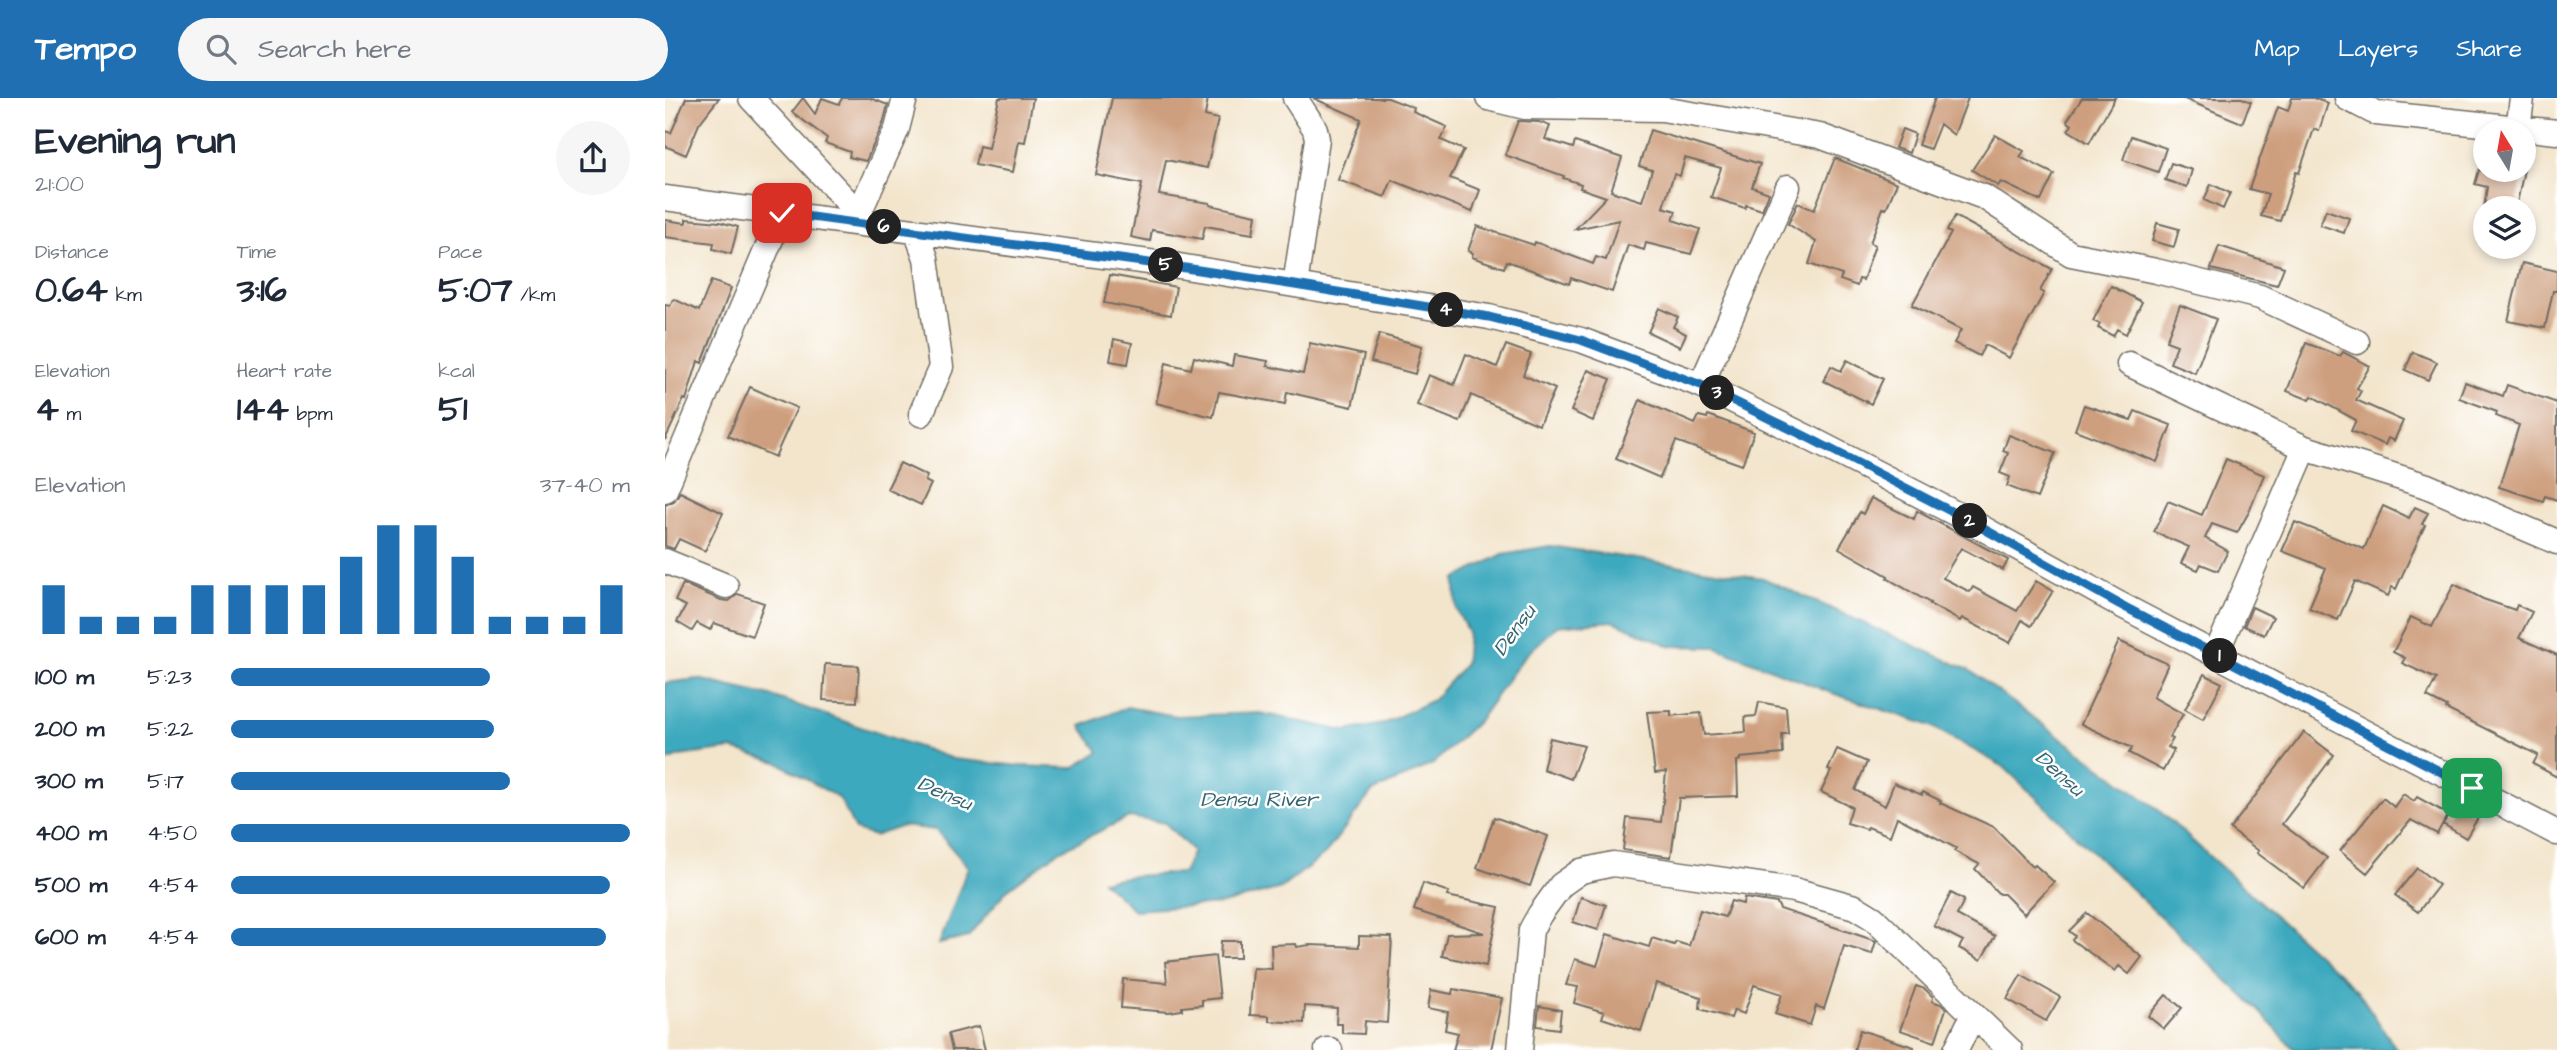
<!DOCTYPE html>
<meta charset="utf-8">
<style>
:root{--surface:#fff;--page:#f6f6f7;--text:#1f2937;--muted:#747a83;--accent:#1f6fb2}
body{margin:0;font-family:"Architects Daughter",sans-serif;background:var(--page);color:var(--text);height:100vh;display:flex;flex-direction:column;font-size:26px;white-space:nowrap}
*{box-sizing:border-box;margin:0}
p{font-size:23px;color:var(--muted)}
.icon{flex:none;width:38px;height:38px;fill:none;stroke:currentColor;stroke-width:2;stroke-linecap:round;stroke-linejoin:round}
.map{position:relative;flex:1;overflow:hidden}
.side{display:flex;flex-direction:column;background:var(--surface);width:665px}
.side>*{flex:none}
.needle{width:46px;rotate:349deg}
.controls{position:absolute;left:1808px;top:21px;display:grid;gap:14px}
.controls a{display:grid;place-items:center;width:63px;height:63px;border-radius:50%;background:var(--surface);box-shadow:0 4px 10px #0003;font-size:35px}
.pin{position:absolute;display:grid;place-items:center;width:60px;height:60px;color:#fff;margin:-30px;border-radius:14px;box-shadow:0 4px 10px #0006}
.km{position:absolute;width:35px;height:35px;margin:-18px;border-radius:50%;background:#222;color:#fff;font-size:19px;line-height:35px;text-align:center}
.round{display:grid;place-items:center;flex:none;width:74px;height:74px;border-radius:37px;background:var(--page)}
.summary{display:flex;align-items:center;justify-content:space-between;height:119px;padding:0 35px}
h1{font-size:38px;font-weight:800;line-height:52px}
.metrics{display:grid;grid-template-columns:repeat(3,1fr);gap:10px;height:119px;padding:7px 35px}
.metrics div{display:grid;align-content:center}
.metrics b{font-size:35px;font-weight:800}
.metrics small{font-size:19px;font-weight:400}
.metrics p{font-size:19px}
.chart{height:196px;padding:14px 35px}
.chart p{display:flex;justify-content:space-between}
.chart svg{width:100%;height:126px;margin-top:7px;stroke:var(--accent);stroke-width:6}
ul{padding:0 35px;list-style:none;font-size:23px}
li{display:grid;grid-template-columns:112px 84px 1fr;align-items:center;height:52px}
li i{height:18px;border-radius:9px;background:var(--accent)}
header{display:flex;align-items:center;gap:42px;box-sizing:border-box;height:98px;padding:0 35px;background:var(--accent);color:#fff}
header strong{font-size:33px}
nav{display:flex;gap:38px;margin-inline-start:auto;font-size:24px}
.search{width:490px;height:63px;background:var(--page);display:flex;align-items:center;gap:18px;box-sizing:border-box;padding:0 24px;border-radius:38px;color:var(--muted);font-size:26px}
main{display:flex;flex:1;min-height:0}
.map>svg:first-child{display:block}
.water{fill:#3ea9be;stroke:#346a74;stroke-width:2}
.building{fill:#ce9f7e}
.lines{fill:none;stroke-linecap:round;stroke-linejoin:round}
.minor-casing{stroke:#716c63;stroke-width:27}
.minor{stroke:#fff;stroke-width:24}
.route-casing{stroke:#fff;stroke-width:14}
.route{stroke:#1f6fb2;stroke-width:9}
.labels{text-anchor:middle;stroke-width:5;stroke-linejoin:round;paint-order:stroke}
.water-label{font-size:21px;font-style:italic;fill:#34646d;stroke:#fff}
</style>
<header>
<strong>Tempo</strong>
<div class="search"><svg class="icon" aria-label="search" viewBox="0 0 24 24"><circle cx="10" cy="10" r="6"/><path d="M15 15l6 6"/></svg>Search here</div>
<nav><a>Map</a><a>Layers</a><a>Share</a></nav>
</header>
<main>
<section class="side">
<div class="summary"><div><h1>Evening run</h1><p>21:00</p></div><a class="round"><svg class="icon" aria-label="share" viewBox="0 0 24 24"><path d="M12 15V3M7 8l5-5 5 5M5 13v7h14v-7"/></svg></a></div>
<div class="metrics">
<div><p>Distance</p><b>0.64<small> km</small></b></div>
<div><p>Time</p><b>3:16</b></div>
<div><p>Pace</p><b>5:07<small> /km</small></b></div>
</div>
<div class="metrics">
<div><p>Elevation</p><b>4<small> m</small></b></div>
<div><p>Heart rate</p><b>144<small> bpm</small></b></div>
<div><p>kcal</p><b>51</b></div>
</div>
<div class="chart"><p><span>Elevation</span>37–40 m</p>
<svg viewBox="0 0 160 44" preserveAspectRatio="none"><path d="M5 44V27M15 44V38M25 44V38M35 44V38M45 44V27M55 44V27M65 44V27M75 44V27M85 44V17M95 44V6M105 44V6M115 44V17M125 44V38M135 44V38M145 44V38M155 44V27"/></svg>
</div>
<ul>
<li><b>100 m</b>5:23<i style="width:65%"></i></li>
<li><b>200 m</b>5:22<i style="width:66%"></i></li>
<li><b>300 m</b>5:17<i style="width:70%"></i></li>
<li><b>400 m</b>4:50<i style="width:100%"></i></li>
<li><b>500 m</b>4:54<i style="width:95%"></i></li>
<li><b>600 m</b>4:54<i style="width:94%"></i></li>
</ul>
</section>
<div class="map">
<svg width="1892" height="952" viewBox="0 0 1892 952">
<rect width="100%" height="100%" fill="#fff"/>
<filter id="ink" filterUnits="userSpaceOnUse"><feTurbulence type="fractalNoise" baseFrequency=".0143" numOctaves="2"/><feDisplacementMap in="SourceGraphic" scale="14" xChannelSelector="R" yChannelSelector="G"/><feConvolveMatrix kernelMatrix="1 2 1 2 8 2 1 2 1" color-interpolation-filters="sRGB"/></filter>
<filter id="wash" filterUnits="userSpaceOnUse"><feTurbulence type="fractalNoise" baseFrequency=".00686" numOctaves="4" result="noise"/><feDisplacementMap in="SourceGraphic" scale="28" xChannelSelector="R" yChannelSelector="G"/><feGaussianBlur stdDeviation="1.57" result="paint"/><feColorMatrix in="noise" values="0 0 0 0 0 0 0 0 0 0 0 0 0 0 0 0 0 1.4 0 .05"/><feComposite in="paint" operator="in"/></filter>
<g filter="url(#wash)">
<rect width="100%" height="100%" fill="#f3e5cc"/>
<!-- water -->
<path class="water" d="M 885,448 L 1098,480 L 1304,572 L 1490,709 L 1692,892 L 1732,952 L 1630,952 L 1592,911 L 1339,669 L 1264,627 L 1164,594 L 1051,549 L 1005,548 L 948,523 L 892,528 L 859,559 L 814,622 L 768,666 L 707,694 L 660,756 L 616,790 L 558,806 L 469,812 L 437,783 L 468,778 L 518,775 L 528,753 L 500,725 L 464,719 L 394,753 L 342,792 L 303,839 L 274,846 L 303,769 L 271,732 L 238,728 L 209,738 L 190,732 L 175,701 L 112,664 L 67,651 L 14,658 L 0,664 L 0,585 L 33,581 L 106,598 L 288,661 L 355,668 L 408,670 L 434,654 L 416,628 L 462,609 L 511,618 L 595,615 L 680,633 L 718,626 L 768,602 L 800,566 L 803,534 L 791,511 L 790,481 L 838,456 Z"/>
<g id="blocks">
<!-- building -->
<path class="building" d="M 21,0 L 54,0 L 34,26 L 21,57 L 0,48 L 0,33 L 6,35 Z
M 138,0 L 150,16 L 157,0 L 174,6 L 177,0 L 205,0 L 223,7 L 218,26 L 201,63 L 184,59 L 185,54 L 160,45 L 162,40 L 127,14 Z
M 334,0 L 368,0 L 360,44 L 354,43 L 348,74 L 310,67 L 314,48 L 323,50 Z
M 447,0 L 543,0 L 540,18 L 553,21 L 542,70 L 501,62 L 494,97 L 545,105 L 545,107 L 591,117 L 588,136 L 540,128 L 537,141 L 487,132 L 485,143 L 466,139 L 477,86 L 431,77 Z
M 648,0 L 723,0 L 749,10 L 748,14 L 782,29 L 776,42 L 799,52 L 785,80 L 815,92 L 807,114 L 727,82 L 720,99 L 673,82 L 696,21 Z
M 1270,0 L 1303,0 L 1289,37 L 1275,26 L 1265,51 L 1253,47 Z
M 1417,0 L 1450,0 L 1424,45 L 1403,32 L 1407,27 L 1402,23 Z
M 1517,0 L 1577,0 L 1586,4 L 1577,25 Z
M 1627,0 L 1648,0 L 1663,5 L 1654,33 L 1649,31 L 1634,75 L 1631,74 L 1615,123 L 1596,118 L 1603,96 L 1584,91 L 1613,9 L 1623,13 Z
M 853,23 L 874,24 L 885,28 L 880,41 L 908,50 L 910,44 L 957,60 L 946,93 L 977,103 L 987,72 L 974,68 L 985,32 L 1095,66 L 1087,89 L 1104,95 L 1097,112 L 1081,107 L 1080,110 L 1046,99 L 1056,70 L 1020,60 L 1015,78 L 1009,76 L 998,109 L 1011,113 L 1008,122 L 1035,131 L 1026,156 L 981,145 L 979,152 L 963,147 L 947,194 L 906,180 L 904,186 L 842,163 L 839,170 L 807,159 L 808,155 L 803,153 L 812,128 L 869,147 L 870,144 L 928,166 L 931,159 L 941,162 L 954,122 L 910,131 L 941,99 L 915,90 L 916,86 L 898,80 L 899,78 L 840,57 Z
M 1237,31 L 1250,36 L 1244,55 L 1230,50 Z
M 1330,37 L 1359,53 L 1355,59 L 1389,76 L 1376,103 L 1336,84 L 1333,88 L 1307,72 Z
M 1466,38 L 1501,50 L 1493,74 L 1458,62 Z
M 1170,60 L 1232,85 L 1221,111 L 1218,110 L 1205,145 L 1210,147 L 1198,182 L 1194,181 L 1192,188 L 1175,182 L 1177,177 L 1144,166 L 1151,144 L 1123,126 L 1133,105 L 1149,112 Z
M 1506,65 L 1527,72 L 1522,89 L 1500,82 Z
M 1814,72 L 1842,79 L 1844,72 L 1859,72 L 1851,110 L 1819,110 L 1822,89 L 1810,86 Z
M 1546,86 L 1565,95 L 1558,111 L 1539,102 Z
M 1661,112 L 1684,120 L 1679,135 L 1655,127 Z
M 1290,118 L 1387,171 L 1375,193 L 1379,195 L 1344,260 L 1320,247 L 1314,258 L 1289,245 L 1296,232 L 1247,207 L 1286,135 L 1282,133 Z
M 21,121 L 55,124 L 73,129 L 66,156 L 48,151 L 49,145 L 0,139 L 0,122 L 21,125 Z
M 1492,125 L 1514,131 L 1509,149 L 1487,143 Z
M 1554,148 L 1619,169 L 1612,187 L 1546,171 Z
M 1857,165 L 1892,173 L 1892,193 L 1888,193 L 1880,230 L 1843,223 Z
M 445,177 L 511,189 L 506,217 L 439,205 Z
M 46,183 L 66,190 L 37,265 L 33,263 L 21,302 L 19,301 L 0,342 L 0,207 L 5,208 L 9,201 L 34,213 Z
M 1446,188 L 1477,204 L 1461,236 L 1452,231 L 1448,238 L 1433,230 L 1435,226 L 1428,223 Z
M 1515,207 L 1551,221 L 1530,275 L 1505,265 L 1512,247 L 1501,243 Z
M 994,210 L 1013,219 L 1008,229 L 1021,236 L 1015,249 L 983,234 Z
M 714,236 L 757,248 L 750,276 L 706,264 Z
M 449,241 L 467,245 L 463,266 L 445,263 Z
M 645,245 L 699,257 L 687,309 L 622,294 L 620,306 L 554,294 L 548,319 L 491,305 L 501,265 L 526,271 L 529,259 L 567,268 L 569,257 L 603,263 L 602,268 L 638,276 Z
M 1641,245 L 1675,258 L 1678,254 L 1705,268 L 1692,290 L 1696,293 L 1691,302 L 1738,323 L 1729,343 L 1723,340 L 1720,347 L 1686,333 L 1691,322 L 1647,298 L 1645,302 L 1622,293 Z
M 841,247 L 866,256 L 858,277 L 890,291 L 874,327 L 806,297 L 795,324 L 752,307 L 764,277 L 789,287 L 801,256 L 832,269 Z
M 1748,254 L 1772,264 L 1763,282 L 1740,272 Z
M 1182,262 L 1218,281 L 1206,306 L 1159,283 L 1166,268 L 1176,273 Z
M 923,272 L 946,281 L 928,323 L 906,313 Z
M 1800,284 L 1838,298 L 1842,287 L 1892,305 L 1892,402 L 1880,398 L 1878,403 L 1834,389 L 1854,327 L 1831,318 L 1832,314 L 1794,300 Z
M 85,289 L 132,310 L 110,359 L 63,338 Z
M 975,302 L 1030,326 L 1034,318 L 1042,320 L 1043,317 L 1089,334 L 1077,367 L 1011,343 L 995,380 L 951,361 Z
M 1419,307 L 1466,322 L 1470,313 L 1506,327 L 1492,364 L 1410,332 Z
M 1344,337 L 1390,355 L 1372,400 L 1342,388 L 1345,379 L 1335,375 L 1343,355 L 1338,353 Z
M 1561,361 L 1599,377 L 1584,414 L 1572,435 L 1547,426 L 1540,440 L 1563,453 L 1553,473 L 1536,466 L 1533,472 L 1516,465 L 1524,449 L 1489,434 L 1503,403 L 1537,417 Z
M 235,365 L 262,378 L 260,383 L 266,386 L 256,407 L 222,391 Z
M 15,394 L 58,415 L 40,453 L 14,441 L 9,451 L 0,448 L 0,407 L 9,403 Z
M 1206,400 L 1249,421 L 1252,413 L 1343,462 L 1338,472 L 1296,450 L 1278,480 L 1305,494 L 1308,489 L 1352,513 L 1371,483 L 1388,493 L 1366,528 L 1357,522 L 1345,545 L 1297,520 L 1295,523 L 1264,506 L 1265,505 L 1222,480 L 1223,478 L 1174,450 L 1195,414 L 1198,416 Z
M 1718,408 L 1744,420 L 1750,409 L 1763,415 L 1757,426 L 1760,427 L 1731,491 L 1727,489 L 1723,498 L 1690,483 L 1673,522 L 1644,510 L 1661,470 L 1617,453 L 1630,424 L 1699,451 Z
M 18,486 L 56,502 L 64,503 L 73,496 L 99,505 L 87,538 L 49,525 L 45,532 L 32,525 L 27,533 L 12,524 L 21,508 L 10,503 Z
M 1789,486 L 1818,501 L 1850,512 L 1852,507 L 1867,514 L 1854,540 L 1892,557 L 1892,679 L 1868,666 L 1873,657 L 1781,611 L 1782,609 L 1762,599 L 1771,581 L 1737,565 L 1740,560 L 1728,554 L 1746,519 L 1767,529 Z
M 1587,509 L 1608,519 L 1599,537 L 1579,528 Z
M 1454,543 L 1503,566 L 1488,599 L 1518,616 L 1505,639 L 1508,641 L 1503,649 L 1509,652 L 1498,673 L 1464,655 L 1467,650 L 1416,626 Z
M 160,566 L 194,568 L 192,604 L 158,602 Z
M 1539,576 L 1557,585 L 1538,621 L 1520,611 Z
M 1094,604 L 1121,609 L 1123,636 L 1117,636 L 1118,656 L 1075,660 L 1075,662 L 1072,663 L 1073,698 L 1014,700 L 1006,759 L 958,752 L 962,720 L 996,724 L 1001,674 L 990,675 L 982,614 L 1006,613 L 1006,618 L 1036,615 L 1039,637 L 1081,634 L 1080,619 L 1091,618 Z
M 1639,634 L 1669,657 L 1617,726 L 1662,760 L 1639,790 L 1592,755 L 1594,753 L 1565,731 Z
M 885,640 L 919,648 L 906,681 L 878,671 Z
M 1172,651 L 1202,664 L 1190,692 L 1220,708 L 1229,685 L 1257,697 L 1258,694 L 1276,703 L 1275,705 L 1329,729 L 1368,769 L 1370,767 L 1389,784 L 1359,816 L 1339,796 L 1334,796 L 1310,771 L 1314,766 L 1289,753 L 1291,750 L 1232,719 L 1225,738 L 1203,729 L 1202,731 L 1182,725 L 1187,709 L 1156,694 L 1166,673 L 1163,672 Z
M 1738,696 L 1749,703 L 1752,699 L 1783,716 L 1772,736 L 1746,722 L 1702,775 L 1675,753 L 1718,700 L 1729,709 Z
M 1790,705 L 1814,718 L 1801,740 L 1778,726 Z
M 829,719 L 883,738 L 865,788 L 812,770 Z
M 1752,770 L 1774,787 L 1753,814 L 1730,797 Z
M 758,785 L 784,794 L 782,798 L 834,809 L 821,868 L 777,858 L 782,836 L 819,835 L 749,812 Z
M 1286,795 L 1299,802 L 1292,817 L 1330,838 L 1316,862 L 1294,850 L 1298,843 L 1269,828 Z
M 916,799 L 941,807 L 933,832 L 908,824 Z
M 1079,800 L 1112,805 L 1115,811 L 1211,843 L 1207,856 L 1179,848 L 1159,911 L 1151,908 L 1145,927 L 1110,916 L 1117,896 L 1089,887 L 1079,916 L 1069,912 L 1066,920 L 1035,911 L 1036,899 L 991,885 L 976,933 L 937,920 L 939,914 L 909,905 L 913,889 L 901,887 L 910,861 L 932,868 L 942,836 L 984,849 L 987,840 L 1009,847 L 1011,844 L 1024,848 L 1035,812 L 1060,819 L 1066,803 L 1078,806 Z
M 1422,815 L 1477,859 L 1464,876 L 1454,868 L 1450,873 L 1407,842 L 1410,838 L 1404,833 Z
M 694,838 L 727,839 L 722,925 L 700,923 L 699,936 L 677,935 L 677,926 L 671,926 L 672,910 L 640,908 L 639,925 L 604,923 L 604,918 L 585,917 L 588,870 L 607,871 L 606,847 L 631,846 L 632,849 L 645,847 L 694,849 Z
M 556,843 L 575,843 L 575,860 L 555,860 Z
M 550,858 L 555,900 L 537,902 L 537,907 L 517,909 L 517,912 L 504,914 L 456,910 L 458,881 L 502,885 L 500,864 Z
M 1356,877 L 1395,899 L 1381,923 L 1342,901 Z
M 1251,888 L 1260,891 L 1268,899 L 1267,903 L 1276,906 L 1281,911 L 1270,944 L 1235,932 Z
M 788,891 L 837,900 L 826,952 L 788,952 L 793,935 L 780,932 L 783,914 L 763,910 L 766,892 L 787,896 Z
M 1501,897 L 1517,910 L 1499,931 L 1483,918 Z
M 874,908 L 896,912 L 894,931 L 872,928 Z
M 314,928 L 320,952 L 287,952 L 283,936 Z
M 1195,932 L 1249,949 L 1249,952 L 1189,952 Z"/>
</g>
</g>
<g filter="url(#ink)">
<use href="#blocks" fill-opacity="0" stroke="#716c63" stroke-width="2"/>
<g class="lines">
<!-- minor casing -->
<g class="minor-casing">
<path id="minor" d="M 86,0 L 204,127
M 630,0 L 650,31 L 652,41 L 630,187
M 823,0 L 860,9 L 997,11 L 1155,38 L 1319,99 L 1406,156 L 1491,173 L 1595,199 L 1692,244
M 1682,0 L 1711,15 L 1892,34
M 1853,31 L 1857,0
M 0,100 L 514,168 L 824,219 L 916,242 L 1036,287 L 1146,341 L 1301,421 L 1454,506 L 1892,735
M 194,115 L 232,31 L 240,0
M 251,133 L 261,160 L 276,269 L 256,316
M 1464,266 L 1640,350 L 1551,556
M 1036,287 L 1123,89
M 1640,350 L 1762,388 L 1892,444
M 0,392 L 117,115
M 0,463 L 61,488
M 662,952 L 665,952
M 855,952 L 866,832 L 875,816 L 896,787 L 916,773 L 948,766 L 1129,792 L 1190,809 L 1208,820 L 1345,952
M 1291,952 L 1308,917"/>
</g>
<!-- minor -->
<use href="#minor" class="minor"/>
</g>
</g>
<g class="lines" filter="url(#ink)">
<!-- route casing -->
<g class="route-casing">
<path id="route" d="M 117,115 L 514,169 L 630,187 L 824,219 L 916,242 L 1036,287 L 1146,341 L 1301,421 L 1454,506 L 1807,690"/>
</g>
<!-- route -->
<use href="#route" class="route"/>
</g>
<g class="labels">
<!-- water labels -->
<g class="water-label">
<text transform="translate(849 532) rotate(-54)" y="7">Densu</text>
<text transform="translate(1395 675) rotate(42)" y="7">Densu</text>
<text transform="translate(280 695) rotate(23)" y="7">Densu</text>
<text x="594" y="708">Densu River</text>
</g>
</g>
</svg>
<div class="controls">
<a><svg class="needle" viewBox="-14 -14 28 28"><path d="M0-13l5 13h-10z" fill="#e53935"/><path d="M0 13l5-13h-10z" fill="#747a83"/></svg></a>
<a><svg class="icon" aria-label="layers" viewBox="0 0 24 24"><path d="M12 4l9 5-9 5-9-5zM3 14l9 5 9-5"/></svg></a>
</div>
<div class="pin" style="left:1807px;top:690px;background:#1e9e55"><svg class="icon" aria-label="arrive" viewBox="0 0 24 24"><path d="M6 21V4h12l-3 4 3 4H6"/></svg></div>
<div class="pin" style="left:117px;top:115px;background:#d93025"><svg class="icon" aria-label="check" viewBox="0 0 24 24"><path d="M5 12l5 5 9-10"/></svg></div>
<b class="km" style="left:1555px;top:558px">1</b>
<b class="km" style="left:1305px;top:423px">2</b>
<b class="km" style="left:1052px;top:295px">3</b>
<b class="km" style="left:781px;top:212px">4</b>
<b class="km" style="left:501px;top:167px">5</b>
<b class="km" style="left:219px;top:129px">6</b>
</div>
</main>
